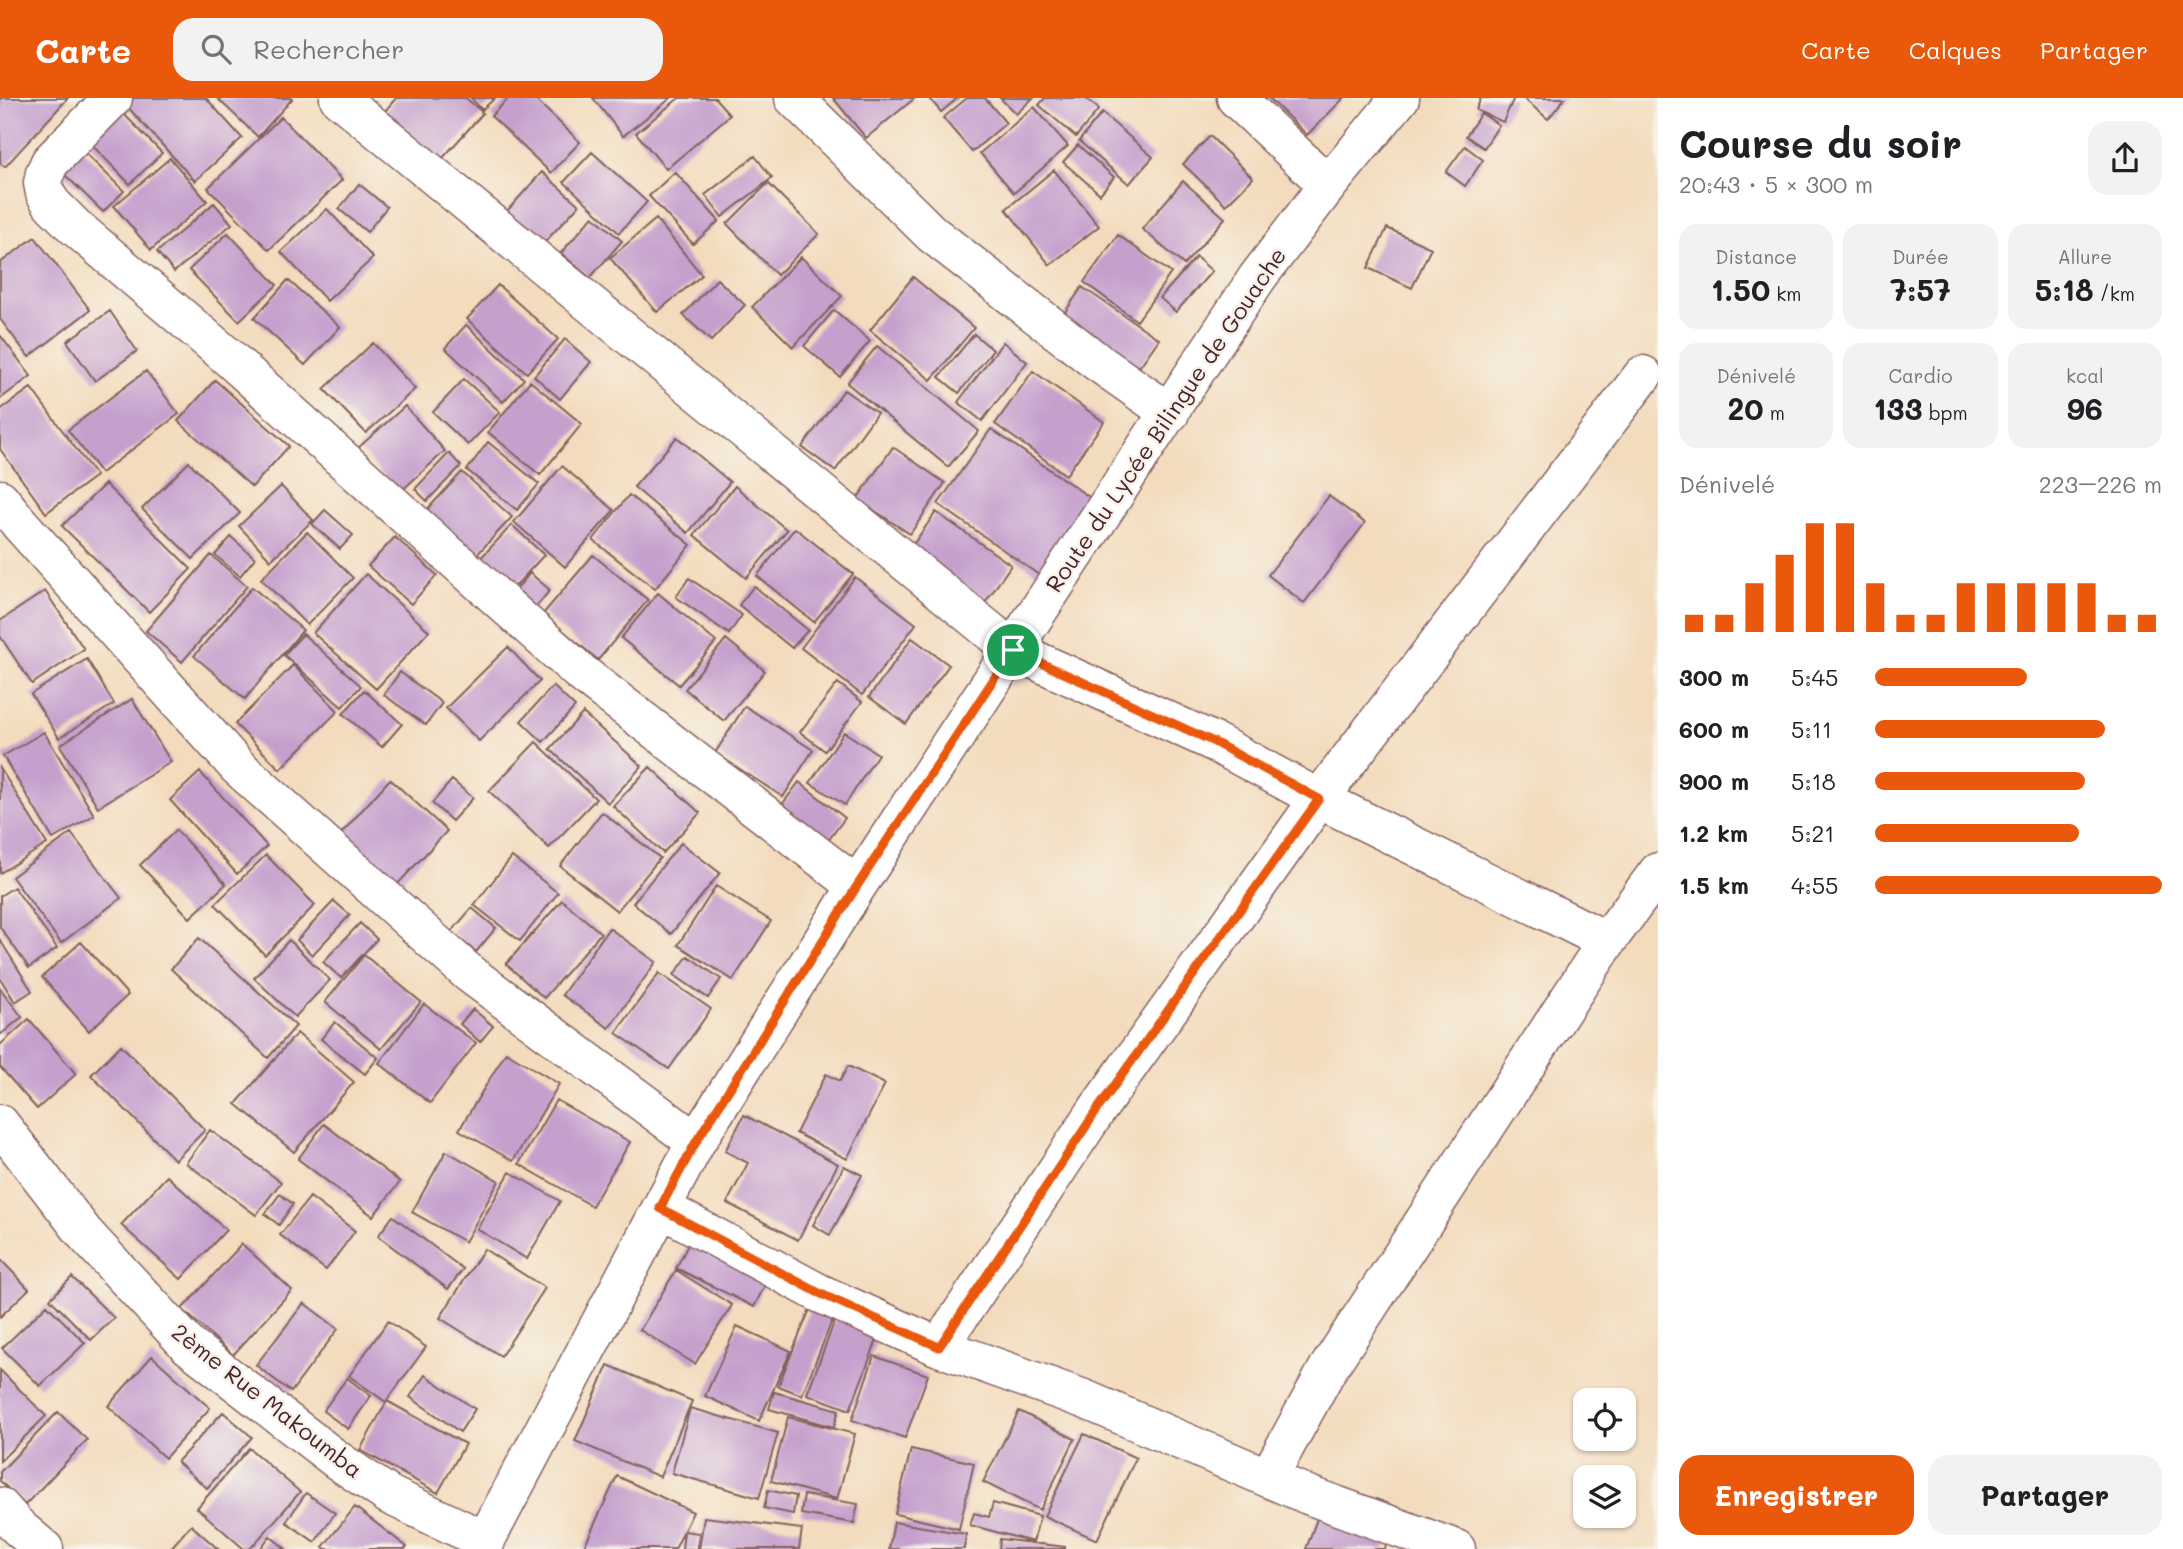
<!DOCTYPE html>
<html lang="fr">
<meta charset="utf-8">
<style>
:root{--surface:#fff;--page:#f2f2f2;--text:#202124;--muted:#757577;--accent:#ea580c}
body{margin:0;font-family:Mali,sans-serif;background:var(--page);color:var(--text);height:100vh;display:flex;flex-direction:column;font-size:26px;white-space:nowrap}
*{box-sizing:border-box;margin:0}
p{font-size:23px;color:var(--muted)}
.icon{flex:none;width:38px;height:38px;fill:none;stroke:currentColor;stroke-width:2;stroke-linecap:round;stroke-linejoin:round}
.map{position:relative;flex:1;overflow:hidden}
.details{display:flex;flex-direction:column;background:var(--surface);width:525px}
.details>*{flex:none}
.controls{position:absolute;left:1573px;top:1290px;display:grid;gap:14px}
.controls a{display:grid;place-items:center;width:63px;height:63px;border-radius:14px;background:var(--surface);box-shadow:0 2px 5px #0004;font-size:35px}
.pin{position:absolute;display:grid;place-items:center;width:60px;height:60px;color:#fff;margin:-30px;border:4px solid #fff;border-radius:50%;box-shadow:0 2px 7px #0007}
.round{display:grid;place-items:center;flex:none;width:74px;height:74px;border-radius:21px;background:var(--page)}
.head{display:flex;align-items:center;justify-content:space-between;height:119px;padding:0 21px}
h1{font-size:38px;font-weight:800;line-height:52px}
.metrics{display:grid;grid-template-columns:repeat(3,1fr);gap:10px;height:119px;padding:7px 21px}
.metrics div{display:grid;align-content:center;border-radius:18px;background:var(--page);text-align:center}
.metrics b{font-size:30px;font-weight:800}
.metrics small{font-size:19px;font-weight:400}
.metrics p{font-size:19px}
.chart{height:196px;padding:14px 21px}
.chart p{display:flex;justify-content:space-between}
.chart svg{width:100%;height:126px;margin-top:7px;stroke:var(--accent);stroke-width:6}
.button{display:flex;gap:14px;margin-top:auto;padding:14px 21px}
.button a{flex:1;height:80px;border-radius:21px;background:var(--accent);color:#fff;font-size:28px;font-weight:800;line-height:80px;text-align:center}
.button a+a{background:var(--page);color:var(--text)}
ul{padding:0 21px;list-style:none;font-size:23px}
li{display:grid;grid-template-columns:112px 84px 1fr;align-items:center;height:52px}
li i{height:18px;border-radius:9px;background:var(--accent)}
header{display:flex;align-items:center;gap:42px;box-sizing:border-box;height:98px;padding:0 35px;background:var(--accent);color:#fff}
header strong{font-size:33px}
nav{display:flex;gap:38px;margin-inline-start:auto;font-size:24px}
.search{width:490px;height:63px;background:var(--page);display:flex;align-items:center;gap:18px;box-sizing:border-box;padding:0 24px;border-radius:21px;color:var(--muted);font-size:26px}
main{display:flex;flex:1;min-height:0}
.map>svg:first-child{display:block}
.building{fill:#c5a0cd}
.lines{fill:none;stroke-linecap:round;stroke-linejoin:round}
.minor-casing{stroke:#85615e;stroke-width:41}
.minor{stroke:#fff;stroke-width:38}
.route-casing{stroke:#fff;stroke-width:14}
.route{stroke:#ea580c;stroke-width:9}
.labels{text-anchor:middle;stroke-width:5;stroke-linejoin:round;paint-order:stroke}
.street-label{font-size:23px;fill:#4a1f2b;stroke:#f7f3e8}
</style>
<header>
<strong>Carte</strong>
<div class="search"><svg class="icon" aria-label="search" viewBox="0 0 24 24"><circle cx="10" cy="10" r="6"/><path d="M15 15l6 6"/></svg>Rechercher</div>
<nav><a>Carte</a><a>Calques</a><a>Partager</a></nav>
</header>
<main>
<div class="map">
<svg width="1658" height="1451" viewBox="0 0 1658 1451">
<rect width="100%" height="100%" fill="#f7f3e8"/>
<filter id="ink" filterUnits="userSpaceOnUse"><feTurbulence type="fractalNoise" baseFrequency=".0143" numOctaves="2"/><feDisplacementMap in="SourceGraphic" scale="14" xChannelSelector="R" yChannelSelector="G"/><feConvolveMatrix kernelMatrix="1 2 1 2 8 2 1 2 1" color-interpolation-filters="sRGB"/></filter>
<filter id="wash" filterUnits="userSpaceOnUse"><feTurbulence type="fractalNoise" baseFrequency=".00686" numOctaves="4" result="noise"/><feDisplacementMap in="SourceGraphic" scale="28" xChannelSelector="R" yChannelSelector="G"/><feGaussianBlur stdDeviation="1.57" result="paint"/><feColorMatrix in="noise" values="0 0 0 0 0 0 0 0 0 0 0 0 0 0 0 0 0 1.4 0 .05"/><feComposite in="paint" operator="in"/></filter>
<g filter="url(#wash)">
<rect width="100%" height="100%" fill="#f3dcbd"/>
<g id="blocks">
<!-- building -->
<path class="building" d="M 0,0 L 68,0 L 5,69 L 0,65 Z
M 131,0 L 206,0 L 242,40 L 195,83 L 125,6 Z
M 217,0 L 291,0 L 292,1 L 258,39 Z
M 396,0 L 466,0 L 483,15 L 441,62 L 385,13 Z
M 471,0 L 495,0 L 482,12 Z
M 509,0 L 534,0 L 580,44 L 551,75 L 491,18 Z
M 593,0 L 671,0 L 623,38 Z
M 679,0 L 715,0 L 730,17 L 666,71 L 636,35 Z
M 833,0 L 915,0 L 866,40 Z
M 929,0 L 958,0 L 941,14 Z
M 967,0 L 985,0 L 1006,25 L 972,54 L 943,20 Z
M 1000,0 L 1033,0 L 1016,16 Z
M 1045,0 L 1085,0 L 1099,11 L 1076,39 L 1039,7 Z
M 1269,0 L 1344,0 L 1307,37 Z
M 1481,0 L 1514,0 L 1503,24 L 1476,12 Z
M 1523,0 L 1565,0 L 1548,21 Z
M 116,8 L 162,55 L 130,86 L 84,39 Z
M 1034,9 L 1068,48 L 1014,95 L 980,55 Z
M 1102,15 L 1153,59 L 1129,86 L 1079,43 Z
M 1481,15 L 1499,27 L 1484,50 L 1466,38 Z
M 281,19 L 342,82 L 269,152 L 208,90 Z
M 1210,38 L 1253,80 L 1226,107 L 1183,66 Z
M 77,47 L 124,93 L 103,114 L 56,68 Z
M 1078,47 L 1114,79 L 1100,96 L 1063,64 Z
M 1465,48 L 1483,62 L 1465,88 L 1446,74 Z
M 592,54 L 647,104 L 619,135 L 564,84 Z
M 755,58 L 772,80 L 722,119 L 705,97 Z
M 170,60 L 207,103 L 151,152 L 114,108 Z
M 1054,72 L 1099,128 L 1050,167 L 1006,111 Z
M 542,74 L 579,107 L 543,146 L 507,113 Z
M 675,74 L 719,123 L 693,146 L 649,98 Z
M 1183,83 L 1225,120 L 1184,167 L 1142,131 Z
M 768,85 L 819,136 L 777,177 L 727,126 Z
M 359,86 L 387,109 L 367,134 L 339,111 Z
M 214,105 L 232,126 L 174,174 L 157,154 Z
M 327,111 L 373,160 L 327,203 L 281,154 Z
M 593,118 L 622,143 L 590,180 L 561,155 Z
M 656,121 L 702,177 L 657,214 L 610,160 Z
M 1387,130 L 1431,150 L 1412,190 L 1368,170 Z
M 228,135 L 277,187 L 239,223 L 189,172 Z
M 1118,137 L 1171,175 L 1137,223 L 1084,184 Z
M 35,139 L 90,212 L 29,259 L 0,221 L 0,165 Z
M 801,159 L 842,198 L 793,249 L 752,209 Z
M 1196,159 L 1212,173 L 1176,214 L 1160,200 Z
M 913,179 L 974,230 L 931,282 L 870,232 Z
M 717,181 L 745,207 L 711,243 L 683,217 Z
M 288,182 L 340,229 L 305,267 L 254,220 Z
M 498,187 L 558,241 L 527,275 L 467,221 Z
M 1082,189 L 1159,241 L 1136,274 L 1059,223 Z
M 834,212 L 870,243 L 840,279 L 804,248 Z
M 110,213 L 137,253 L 95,283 L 67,243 Z
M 466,227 L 524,281 L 503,304 L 445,250 Z
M 974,236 L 993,252 L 959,295 L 939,279 Z
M 0,237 L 31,278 L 0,301 Z
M 565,241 L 591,264 L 560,301 L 534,278 Z
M 1003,244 L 1027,264 L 982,323 L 958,304 Z
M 373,245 L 415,291 L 366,335 L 324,291 Z
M 877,248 L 979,333 L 948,369 L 847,285 Z
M 146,273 L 179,316 L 101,375 L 68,332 Z
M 1033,273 L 1104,324 L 1066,377 L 995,326 Z
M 464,281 L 500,314 L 468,347 L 433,314 Z
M 215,282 L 289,348 L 252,389 L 178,323 Z
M 530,283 L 582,326 L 540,377 L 488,334 Z
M 31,290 L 96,378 L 46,415 L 0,351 L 0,312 Z
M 844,292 L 877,315 L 835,373 L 802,349 Z
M 405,308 L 445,353 L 399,395 L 358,350 Z
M 991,331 L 1092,401 L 1039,477 L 938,406 Z
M 677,339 L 730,384 L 688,435 L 634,389 Z
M 488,344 L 539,386 L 517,412 L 467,372 Z
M 893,349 L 945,385 L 910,436 L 857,401 Z
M 449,355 L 461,368 L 427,403 L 415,391 Z
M 189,364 L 240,415 L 193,461 L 142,411 Z
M 562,368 L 614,412 L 565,469 L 514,424 Z
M 462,374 L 512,419 L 472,462 L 423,416 Z
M 105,386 L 191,471 L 149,514 L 62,428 Z
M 281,388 L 313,422 L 271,462 L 239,428 Z
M 735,388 L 787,432 L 746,480 L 694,437 Z
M 629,397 L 691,447 L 655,491 L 593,442 Z
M 1329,398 L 1365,425 L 1304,505 L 1268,477 Z
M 325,412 L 353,437 L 340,451 L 312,426 Z
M 936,414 L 1011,467 L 985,505 L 910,451 Z
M 512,427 L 544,457 L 507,497 L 474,467 Z
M 795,430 L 853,476 L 814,524 L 757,478 Z
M 307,434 L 353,480 L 307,527 L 261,481 Z
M 231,439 L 255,460 L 240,478 L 215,457 Z
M 395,439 L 437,477 L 411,506 L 368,468 Z
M 211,457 L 247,488 L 182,564 L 146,533 Z
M 593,457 L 648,502 L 598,562 L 543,516 Z
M 530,475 L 550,492 L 531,515 L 511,497 Z
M 366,476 L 429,533 L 376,591 L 313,535 Z
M 855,479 L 916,526 L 862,597 L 801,550 Z
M 689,480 L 742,517 L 729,536 L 676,499 Z
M 754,488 L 808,532 L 792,550 L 739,507 Z
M 252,489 L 303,532 L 245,601 L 194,558 Z
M 45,493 L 84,551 L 32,586 L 0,538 L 0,523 Z
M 658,495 L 716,544 L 679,587 L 621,540 Z
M 303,536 L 361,588 L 342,609 L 284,557 Z
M 912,540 L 949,567 L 906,626 L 869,599 Z
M 726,541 L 765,573 L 724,623 L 685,591 Z
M 508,549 L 540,583 L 479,643 L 446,610 Z
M 87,561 L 114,606 L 59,640 L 31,596 Z
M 293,567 L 338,613 L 280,671 L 235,626 Z
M 400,574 L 442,605 L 426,627 L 384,597 Z
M 838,585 L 862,604 L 825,653 L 800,634 Z
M 553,588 L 575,609 L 543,644 L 521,623 Z
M 364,592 L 402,626 L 382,649 L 343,616 Z
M 132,601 L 171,664 L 98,709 L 60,647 Z
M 745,608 L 813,652 L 783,699 L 715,655 Z
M 583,615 L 642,668 L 608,705 L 550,651 Z
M 44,634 L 94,717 L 53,741 L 3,658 Z
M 844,634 L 878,656 L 845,707 L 810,685 Z
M 536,644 L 596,701 L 549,750 L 489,693 Z
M 650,669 L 700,715 L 663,755 L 613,708 Z
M 0,670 L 47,746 L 0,775 Z
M 200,674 L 267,748 L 237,776 L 170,702 Z
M 390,681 L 447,733 L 394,790 L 338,739 Z
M 452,682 L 473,700 L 452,723 L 432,705 Z
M 799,684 L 845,720 L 827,744 L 781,708 Z
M 602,714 L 660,760 L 617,813 L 560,768 Z
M 176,732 L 226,786 L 190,820 L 140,767 Z
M 71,735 L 121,800 L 61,845 L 12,779 Z
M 681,745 L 720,775 L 671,836 L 633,805 Z
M 266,757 L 315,807 L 265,857 L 215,806 Z
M 512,759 L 558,795 L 520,843 L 474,807 Z
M 716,788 L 771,823 L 733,882 L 678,847 Z
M 14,789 L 57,850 L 29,870 L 0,829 L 0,798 Z
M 562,802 L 601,835 L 544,900 L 506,866 Z
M 334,803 L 350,817 L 312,857 L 297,842 Z
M 472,810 L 496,830 L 476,854 L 451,834 Z
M 360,825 L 377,841 L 341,880 L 323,864 Z
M 609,830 L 656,864 L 609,930 L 562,897 Z
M 199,840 L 296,928 L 268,960 L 171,871 Z
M 0,842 L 32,893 L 15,904 L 0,880 Z
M 289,842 L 330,882 L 295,919 L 254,880 Z
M 81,844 L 128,897 L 89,933 L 42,879 Z
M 364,857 L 421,904 L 381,951 L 325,904 Z
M 688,858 L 721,881 L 708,900 L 674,877 Z
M 659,875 L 711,911 L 669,971 L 616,935 Z
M 0,890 L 22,919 L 0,937 Z
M 424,906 L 476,945 L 430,1005 L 379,965 Z
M 473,911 L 493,928 L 480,944 L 460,926 Z
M 29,921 L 76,976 L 37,1011 L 0,969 L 0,947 Z
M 335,924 L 378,960 L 365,976 L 321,941 Z
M 297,935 L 354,984 L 294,1054 L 236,1006 Z
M 121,947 L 205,1032 L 175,1062 L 91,977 Z
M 506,954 L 559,986 L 513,1063 L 459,1032 Z
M 848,968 L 885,986 L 847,1061 L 796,1035 L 826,976 L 840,983 Z
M 556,1002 L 630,1044 L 592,1108 L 519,1066 Z
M 744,1017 L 838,1066 L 798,1142 L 727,1105 L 748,1065 L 725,1053 Z
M 324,1026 L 400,1084 L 373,1118 L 298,1061 Z
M 210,1032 L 281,1084 L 256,1117 L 186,1065 Z
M 446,1053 L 499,1083 L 465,1144 L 412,1114 Z
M 844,1068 L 862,1077 L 830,1137 L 813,1127 Z
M 510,1074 L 560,1103 L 527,1161 L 477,1131 Z
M 167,1078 L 226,1132 L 181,1181 L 121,1127 Z
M 280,1096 L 293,1106 L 279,1127 L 265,1116 Z
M 310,1099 L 355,1133 L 326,1172 L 280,1137 Z
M 393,1118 L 463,1171 L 448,1191 L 378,1138 Z
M 693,1137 L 771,1175 L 754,1209 L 676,1170 Z
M 242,1146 L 292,1192 L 233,1257 L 182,1211 Z
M 484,1151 L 545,1190 L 501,1258 L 440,1220 Z
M 0,1161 L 29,1191 L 0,1219 Z
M 676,1172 L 732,1207 L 695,1266 L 640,1232 Z
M 72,1179 L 114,1220 L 91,1242 L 50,1201 Z
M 815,1199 L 838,1208 L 802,1297 L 778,1288 Z
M 304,1205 L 338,1231 L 291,1294 L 256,1267 Z
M 47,1207 L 85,1245 L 40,1288 L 2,1250 Z
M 837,1217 L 880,1234 L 850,1312 L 807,1296 Z
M 388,1223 L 426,1249 L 386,1304 L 349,1278 Z
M 737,1228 L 791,1253 L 759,1323 L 705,1298 Z
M 152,1258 L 210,1310 L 165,1360 L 108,1308 Z
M 874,1258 L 928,1277 L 905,1340 L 852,1322 Z
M 608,1267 L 692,1303 L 660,1379 L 575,1343 Z
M 0,1272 L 46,1318 L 0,1363 Z
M 425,1277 L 475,1311 L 460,1334 L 410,1299 Z
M 347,1280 L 371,1298 L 348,1331 L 323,1313 Z
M 774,1294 L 839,1312 L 834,1329 L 769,1311 Z
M 387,1303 L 465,1346 L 438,1395 L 360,1352 Z
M 690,1310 L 778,1335 L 759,1400 L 672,1375 Z
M 1019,1313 L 1075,1341 L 1040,1412 L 983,1384 Z
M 58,1314 L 87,1342 L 25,1407 L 0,1383 L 0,1374 Z
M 223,1314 L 252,1339 L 207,1390 L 177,1364 Z
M 788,1319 L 855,1336 L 837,1401 L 771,1383 Z
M 1084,1336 L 1136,1360 L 1097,1442 L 1044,1418 Z
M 249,1350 L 300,1394 L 250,1451 L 244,1451 L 197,1410 Z
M 911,1351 L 974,1365 L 959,1431 L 895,1416 Z
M 617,1378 L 693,1414 L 675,1451 L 583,1451 Z
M 768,1392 L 796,1398 L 793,1416 L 764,1410 Z
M 306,1395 L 335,1415 L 315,1444 L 286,1424 Z
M 804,1397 L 858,1406 L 854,1425 L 801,1416 Z
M 993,1405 L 1040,1418 L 1033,1444 L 970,1427 L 974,1415 L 989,1419 Z
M 355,1409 L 407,1449 L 405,1451 L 326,1451 L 323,1449 Z
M 1318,1418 L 1387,1444 L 1385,1451 L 1306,1451 Z
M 704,1419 L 802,1431 L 799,1451 L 699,1451 Z
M 894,1424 L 966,1436 L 964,1451 L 889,1451 Z
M 191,1427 L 218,1451 L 170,1451 Z
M 684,1433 L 699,1435 L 697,1451 L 682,1451 Z
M 270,1438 L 286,1451 L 260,1451 Z
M 1000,1441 L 1065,1449 L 1065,1451 L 999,1451 Z"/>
</g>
</g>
<g filter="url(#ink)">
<use href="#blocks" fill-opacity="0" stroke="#85615e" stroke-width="2"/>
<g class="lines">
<!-- minor casing -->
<g class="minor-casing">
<path id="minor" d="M 113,0 L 50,64 L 45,75 L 43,85 L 45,95 L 52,106 L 74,128 L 227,258 L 580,574 L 857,788
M 339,0 L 1013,552 L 1214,644 L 1319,701 L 1607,843
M 794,0 L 932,136 L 1096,263 L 1170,315
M 1236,0 L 1328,87
M 0,401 L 20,426 L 238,669 L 470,876 L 696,1044
M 0,1026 L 85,1136 L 189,1248 L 337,1362 L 389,1397 L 486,1443
M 661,1110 L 819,1195 L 939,1249 L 1084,1301 L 1308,1397 L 1456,1451
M 939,1249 L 1097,1012 L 1319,701 L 1643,277
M 1268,1380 L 1327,1272 L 1607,843 L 1658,774
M 0,1409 L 19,1430 L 44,1451
M 481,1451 L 696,1044 L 857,788 L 1257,180 L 1328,87 L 1400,0"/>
</g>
<!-- minor -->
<use href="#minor" class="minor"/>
</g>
</g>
<g class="lines" filter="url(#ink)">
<!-- route casing -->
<g class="route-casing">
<path id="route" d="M 1013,552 L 1214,644 L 1319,701 L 1097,1012 L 939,1249 L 819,1195 L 660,1110 L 696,1044 L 857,788 Z"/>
</g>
<!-- route -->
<use href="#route" class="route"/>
</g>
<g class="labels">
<!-- street labels -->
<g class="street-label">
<text transform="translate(1166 322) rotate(-56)" y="8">Route du Lycée Bilingue de Gouache</text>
<text transform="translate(267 1303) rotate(38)" y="8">2ème Rue Makoumba</text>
</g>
</g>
</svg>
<div class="controls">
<a><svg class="icon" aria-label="locate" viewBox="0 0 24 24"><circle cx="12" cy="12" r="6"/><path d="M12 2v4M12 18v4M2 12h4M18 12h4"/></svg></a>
<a><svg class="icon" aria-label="layers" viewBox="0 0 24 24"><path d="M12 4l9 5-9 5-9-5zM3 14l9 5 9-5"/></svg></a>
</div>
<div class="pin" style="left:1013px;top:552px;background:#1e9e55"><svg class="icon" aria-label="arrive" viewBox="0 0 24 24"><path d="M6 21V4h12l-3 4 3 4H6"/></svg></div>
</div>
<section class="details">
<div class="head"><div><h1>Course du soir</h1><p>20:43 · 5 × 300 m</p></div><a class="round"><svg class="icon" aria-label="share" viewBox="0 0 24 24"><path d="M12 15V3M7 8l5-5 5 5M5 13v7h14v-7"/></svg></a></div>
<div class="metrics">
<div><p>Distance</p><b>1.50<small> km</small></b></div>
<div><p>Durée</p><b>7:57</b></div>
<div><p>Allure</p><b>5:18<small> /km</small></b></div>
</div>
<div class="metrics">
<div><p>Dénivelé</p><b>20<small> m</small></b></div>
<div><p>Cardio</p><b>133<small> bpm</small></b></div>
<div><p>kcal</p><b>96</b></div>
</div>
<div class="chart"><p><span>Dénivelé</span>223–226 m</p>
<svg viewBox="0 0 160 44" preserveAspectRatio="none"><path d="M5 44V38M15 44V38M25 44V27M35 44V17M45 44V6M55 44V6M65 44V27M75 44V38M85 44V38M95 44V27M105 44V27M115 44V27M125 44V27M135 44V27M145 44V38M155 44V38"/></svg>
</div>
<ul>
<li><b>300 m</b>5:45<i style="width:53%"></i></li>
<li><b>600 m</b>5:11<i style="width:80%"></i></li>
<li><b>900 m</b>5:18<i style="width:73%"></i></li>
<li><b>1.2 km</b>5:21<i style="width:71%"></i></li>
<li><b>1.5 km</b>4:55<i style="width:100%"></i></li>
</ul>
<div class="button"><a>Enregistrer</a><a>Partager</a></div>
</section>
</main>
